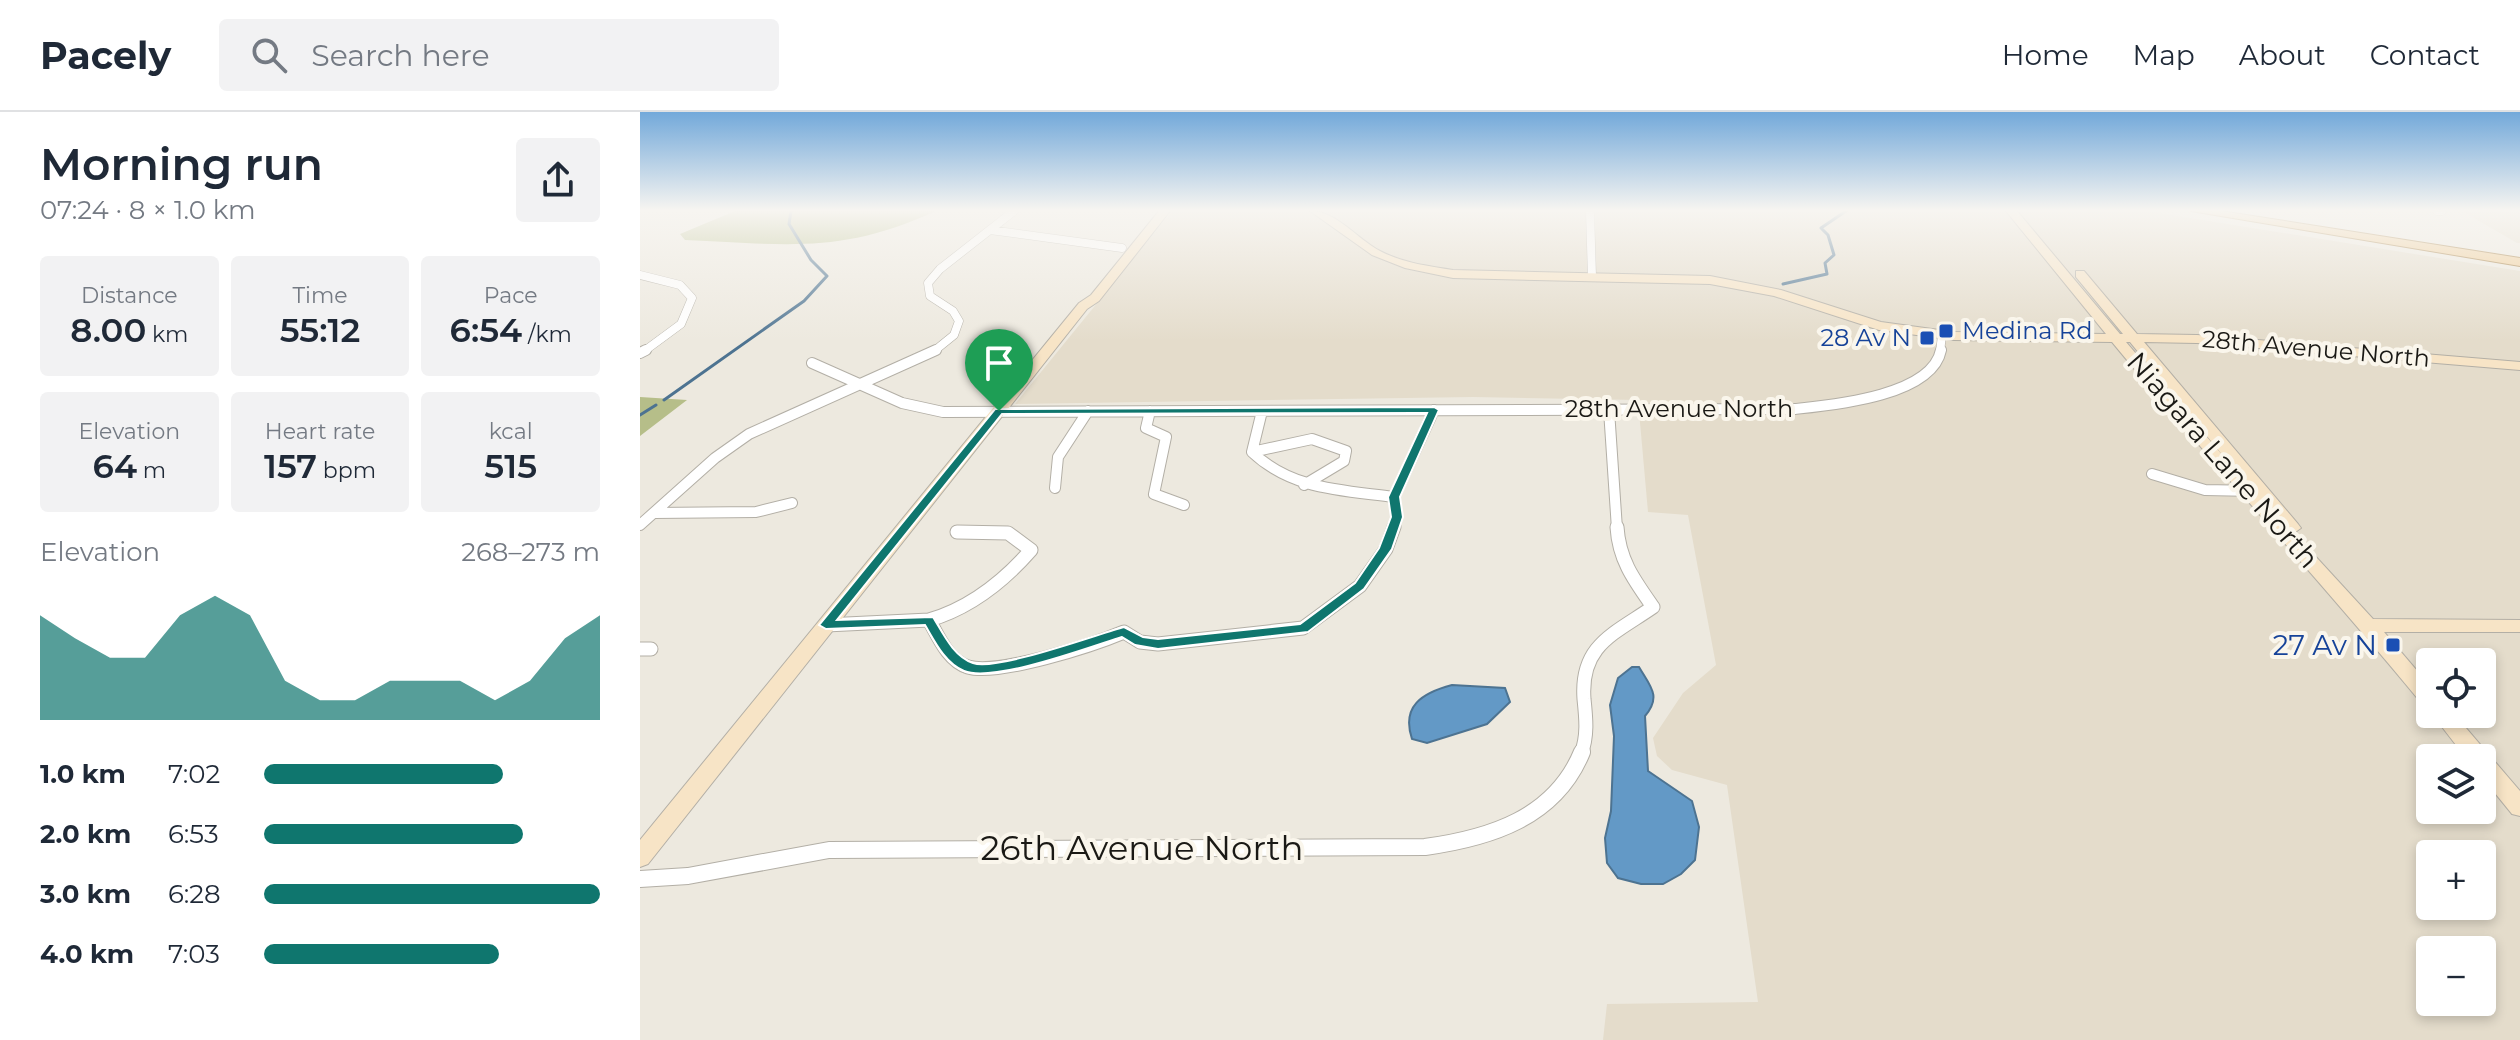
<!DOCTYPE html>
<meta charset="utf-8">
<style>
:root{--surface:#fff;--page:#f2f2f3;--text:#1f2937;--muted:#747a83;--line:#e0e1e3;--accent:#0f766e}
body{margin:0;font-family:Montserrat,sans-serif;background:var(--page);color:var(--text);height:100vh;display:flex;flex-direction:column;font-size:30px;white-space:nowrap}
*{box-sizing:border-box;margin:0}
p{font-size:26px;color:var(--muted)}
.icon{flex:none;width:44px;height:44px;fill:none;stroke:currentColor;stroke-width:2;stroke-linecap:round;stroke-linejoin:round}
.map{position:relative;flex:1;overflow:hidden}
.details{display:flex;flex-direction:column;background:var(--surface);width:640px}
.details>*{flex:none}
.tools{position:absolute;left:1776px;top:536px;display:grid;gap:16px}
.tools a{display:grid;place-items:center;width:80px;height:80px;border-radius:8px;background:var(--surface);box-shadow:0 4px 12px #0003;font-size:40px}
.pin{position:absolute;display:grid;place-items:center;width:68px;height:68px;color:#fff;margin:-82px -34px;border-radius:50% 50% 50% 0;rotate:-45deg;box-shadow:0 0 8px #0007}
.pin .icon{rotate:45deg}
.round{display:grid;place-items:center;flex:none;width:84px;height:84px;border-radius:8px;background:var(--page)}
.summary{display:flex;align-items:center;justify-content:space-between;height:136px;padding:0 40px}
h1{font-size:44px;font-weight:600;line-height:60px}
.stats{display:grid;grid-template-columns:repeat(3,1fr);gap:12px;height:136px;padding:8px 40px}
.stats div{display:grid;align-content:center;border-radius:8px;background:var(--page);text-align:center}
.stats b{font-size:34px;font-weight:600}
.stats small{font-size:22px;font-weight:400}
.stats p{font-size:22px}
.chart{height:224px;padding:16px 40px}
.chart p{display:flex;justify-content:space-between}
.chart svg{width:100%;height:144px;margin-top:8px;fill:var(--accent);opacity:.7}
ul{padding:0 40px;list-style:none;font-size:26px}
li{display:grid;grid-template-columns:128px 96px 1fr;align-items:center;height:60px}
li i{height:20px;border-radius:10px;background:var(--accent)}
header{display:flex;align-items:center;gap:48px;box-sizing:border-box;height:112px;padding:0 40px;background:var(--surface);border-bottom:2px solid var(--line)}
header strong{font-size:38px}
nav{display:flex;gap:44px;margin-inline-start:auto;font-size:28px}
.search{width:560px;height:72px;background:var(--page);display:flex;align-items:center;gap:20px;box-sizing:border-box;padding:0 28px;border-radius:8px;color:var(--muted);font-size:30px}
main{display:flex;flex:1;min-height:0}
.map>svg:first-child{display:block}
.built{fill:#e4dccb;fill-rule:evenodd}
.green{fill:#b6be89}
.water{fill:#6399c6;stroke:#4d7391;stroke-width:2}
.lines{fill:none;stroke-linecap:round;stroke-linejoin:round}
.stream{stroke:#4d7391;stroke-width:3}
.street-far3-casing{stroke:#b3afa6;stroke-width:9}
.street-far2-casing{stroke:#b3afa6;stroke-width:12}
.street-far1-casing{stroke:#b3afa6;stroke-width:15}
.street-casing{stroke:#b3afa6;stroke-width:18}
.secondary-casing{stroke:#b3afa6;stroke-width:2}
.primary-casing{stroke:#9e7432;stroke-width:2}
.street-far3{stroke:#fff;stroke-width:8}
.street-far2{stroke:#fff;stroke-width:10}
.street-far1{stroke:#fff;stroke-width:13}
.street{stroke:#fff;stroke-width:16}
.secondary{fill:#f7e4c6;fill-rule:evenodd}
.primary{fill:#efc98e;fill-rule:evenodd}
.route{fill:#0f766e;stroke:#fff;stroke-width:2;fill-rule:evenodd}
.transit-dot{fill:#1a4fb4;stroke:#faf6ec;stroke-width:3}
.labels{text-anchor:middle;stroke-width:8;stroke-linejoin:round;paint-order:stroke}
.far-transit-label{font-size:24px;fill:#164399;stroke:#faf6ec;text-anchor:start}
.far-street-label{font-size:24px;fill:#1a1915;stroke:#faf6ec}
.street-label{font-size:28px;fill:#1a1915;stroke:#faf6ec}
.transit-label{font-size:28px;fill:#164399;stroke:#faf6ec;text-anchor:end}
.near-street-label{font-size:34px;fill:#1a1915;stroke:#faf6ec}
</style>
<header>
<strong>Pacely</strong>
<div class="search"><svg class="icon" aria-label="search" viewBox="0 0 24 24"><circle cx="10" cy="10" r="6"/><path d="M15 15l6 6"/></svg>Search here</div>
<nav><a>Home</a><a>Map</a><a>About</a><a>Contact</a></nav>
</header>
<main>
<section class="details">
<div class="summary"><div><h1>Morning run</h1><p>07:24 · 8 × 1.0 km</p></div><a class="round"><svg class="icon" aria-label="share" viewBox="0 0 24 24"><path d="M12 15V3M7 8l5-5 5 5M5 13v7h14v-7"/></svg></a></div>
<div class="stats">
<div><p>Distance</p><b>8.00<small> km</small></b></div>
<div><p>Time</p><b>55:12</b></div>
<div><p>Pace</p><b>6:54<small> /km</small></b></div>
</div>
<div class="stats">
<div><p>Elevation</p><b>64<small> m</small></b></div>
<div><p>Heart rate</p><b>157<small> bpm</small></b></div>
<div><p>kcal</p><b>515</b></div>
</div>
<div class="chart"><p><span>Elevation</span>268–273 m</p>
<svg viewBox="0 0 160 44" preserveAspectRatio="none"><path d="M0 44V12L10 19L20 25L30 25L40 12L50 6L60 12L70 32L80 38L90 38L100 32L110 32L120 32L130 38L140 32L150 19L160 12V44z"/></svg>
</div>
<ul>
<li><b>1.0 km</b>7:02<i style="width:71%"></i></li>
<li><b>2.0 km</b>6:53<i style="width:77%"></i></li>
<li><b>3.0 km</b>6:28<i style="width:100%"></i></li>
<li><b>4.0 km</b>7:03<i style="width:70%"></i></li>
</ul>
</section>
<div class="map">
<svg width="1880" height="928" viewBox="0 0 1880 928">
<rect width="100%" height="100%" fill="#ede9df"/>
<!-- built -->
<path class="built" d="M 532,99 L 1507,99 L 1880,159 L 1880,928 L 963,928 L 967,892 L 1118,890 L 1087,673 L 1032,658 L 1017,644 L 1013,626 L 1043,581 L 1076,553 L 1048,403 L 1008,400 L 998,288 L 833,285 L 375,292 ZM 1790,550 L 1842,550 L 1842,602 L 1790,602 ZM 1790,646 L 1842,646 L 1842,698 L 1790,698 ZM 1790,742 L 1842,742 L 1842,794 L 1790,794 ZM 1790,838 L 1842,838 L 1842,890 L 1790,890 Z
M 1822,99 L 1880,99 L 1880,131 L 1877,131 Z"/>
<!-- green -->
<path class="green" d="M 95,99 L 296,99 C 200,143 145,132 45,128 L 40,122 Z
M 0,285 L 47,288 L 0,324 Z"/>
<!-- water -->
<path class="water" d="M 992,555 L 999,555 C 1010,574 1022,584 1005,604 L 1008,659 L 1052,689 L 1059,715 L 1055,748 L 1041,762 L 1023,772 L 1001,772 L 978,766 L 967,751 L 965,726 L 971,699 L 974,624 L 970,593 L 978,566 Z
M 812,573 L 865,576 L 870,590 L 847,612 L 787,631 L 772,627 C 761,594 782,581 812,573 Z"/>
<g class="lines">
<!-- stream -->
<path class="stream" d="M 1143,172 L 1187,162 L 1185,151 L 1194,143 L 1188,123 L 1181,116 L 1206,99
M 24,288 L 164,189 L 187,164 L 171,148 L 149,112 L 151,99
M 0,303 L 16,293"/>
<!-- street-far3 casing -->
<g class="street-far3-casing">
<path id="street-far3" d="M 950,99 L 952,165
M 1797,99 L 1802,99
M 350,118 L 482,136
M 0,163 L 40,173 L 52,186 L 41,212 L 3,240
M 293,240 L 314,223 L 319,209 L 313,199 L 290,184 L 288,171 L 300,157 L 374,99
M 1300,240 L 1302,223"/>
</g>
<!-- street-far2 casing -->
<g class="street-far2-casing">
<path id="street-far2" d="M 0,241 L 6,238
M 172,251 L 262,291 L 303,300 L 1155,297 C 1193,293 1292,284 1301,238
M 969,298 L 977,417
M 510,299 L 506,316 L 526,325 L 514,382 L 544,393
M 622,299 L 612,340 C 652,378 702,378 754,385
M 612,340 L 672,327 L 706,339 L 704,349 L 664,373
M 1512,362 L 1565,378 L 1615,379
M 415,376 L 418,345 L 448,299
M 14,401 L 116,400 L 152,391
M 0,413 L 75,346 L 109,322 L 296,238
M 753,417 L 757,405 L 754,385 L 794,298"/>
</g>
<!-- street-far1 casing -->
<g class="street-far1-casing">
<path id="street-far1" d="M 289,508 C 330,496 363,470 391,438 L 368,421 L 317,420
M 186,513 L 289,508 C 298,524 308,549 328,555 C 358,564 453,533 484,520 L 500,530 L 518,532 L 663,516 L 720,474 L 746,437 L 754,415
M 0,537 L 11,537
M 941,642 C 948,624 946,606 944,587 C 940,533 974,522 1013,495 C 994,468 979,448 977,415"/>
</g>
<!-- street casing -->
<g class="street-casing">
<path id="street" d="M 0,767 L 48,764 L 189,738 L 785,735 C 850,726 915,706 942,640"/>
</g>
<!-- secondary casing -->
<g class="secondary-casing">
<path id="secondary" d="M 519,99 L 530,99 L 459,189 L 447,197 L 8,752 L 0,755 L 0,728 L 439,191 L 451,183 Z
M 670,99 C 697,99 717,127 740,139 C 763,151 788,154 813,158 L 1070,164 L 1141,178 L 1241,210 L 1314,220 L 1466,222 L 1366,99 L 1377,99 L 1480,222 L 1483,222 L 1436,165 L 1436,159 L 1444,159 L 1497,222 L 1557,223 L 1880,250 L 1880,258 L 1557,231 L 1504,230 L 1658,412 L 1661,416 L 1654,421 L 1733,507 L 1880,508 L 1880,520 L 1744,520 L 1790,574 L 1790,596 L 1783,593 C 1682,470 1573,353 1472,230 L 1314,228 L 1239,218 L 1134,184 L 1070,172 L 813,166 L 765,156 L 732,143 ZM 1486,230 L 1490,230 L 1589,351 Z
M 1792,602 L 1814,602 L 1880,679 L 1880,704 L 1872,702 L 1842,665 L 1842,646 L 1826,646 Z"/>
</g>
<!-- primary casing -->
<g class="primary-casing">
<path id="primary" d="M 1551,99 L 1581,99 L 1880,146 L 1880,154 Z"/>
</g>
<!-- street-far3 -->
<use href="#street-far3" class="street-far3"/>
<!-- street-far2 -->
<use href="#street-far2" class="street-far2"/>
<!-- street-far1 -->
<use href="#street-far1" class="street-far1"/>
<!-- street -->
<use href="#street" class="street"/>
<!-- secondary -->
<use href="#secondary" class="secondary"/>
<!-- primary -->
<use href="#primary" class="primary"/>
</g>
<!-- sky -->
<linearGradient id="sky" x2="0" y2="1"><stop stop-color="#73a9da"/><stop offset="0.43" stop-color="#f7f5f1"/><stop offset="1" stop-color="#f7f5f1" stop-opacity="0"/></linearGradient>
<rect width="1880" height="229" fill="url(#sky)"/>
<!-- route -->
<path class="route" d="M 794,295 L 799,298 L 760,385 L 763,405 L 752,437 L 724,477 L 668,520 L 518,537 L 495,533 L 482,525 C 450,535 354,571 324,559 C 305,551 295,530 285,513 L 186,517 L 179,513 L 355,297 ZM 787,301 L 748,385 L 751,405 L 739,436 L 715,471 L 660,512 L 518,527 L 503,525 L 484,515 C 455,523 357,559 333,551 C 313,544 303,521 293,505 L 197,508 L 362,302 Z"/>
<!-- markers -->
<g class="transit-dot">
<rect x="1298" y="211" width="16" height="16" rx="4"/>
<rect x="1279" y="218" width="16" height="16" rx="4"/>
<rect x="1745" y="525" width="16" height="16" rx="4"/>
</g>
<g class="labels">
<!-- far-transit labels -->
<g class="far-transit-label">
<text x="1322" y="227">Medina Rd</text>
<text x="1271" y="234" text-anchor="end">28 Av N</text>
</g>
<!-- far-street labels -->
<g class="far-street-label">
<text transform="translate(1676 237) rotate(5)" y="8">28th Avenue North</text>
<text x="1039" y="305">28th Avenue North</text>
</g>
<!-- street labels -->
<g class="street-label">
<text transform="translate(1583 348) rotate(49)" y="10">Niagara Lane North</text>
</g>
<!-- transit labels -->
<g class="transit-label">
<text x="1737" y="543">27 Av N</text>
</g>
<!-- near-street labels -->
<g class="near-street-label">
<text x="502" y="748">26th Avenue North</text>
</g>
</g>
</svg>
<div class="tools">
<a><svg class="icon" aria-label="locate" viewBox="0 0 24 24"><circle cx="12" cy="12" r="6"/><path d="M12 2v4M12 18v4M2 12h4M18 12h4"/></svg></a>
<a><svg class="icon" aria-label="layers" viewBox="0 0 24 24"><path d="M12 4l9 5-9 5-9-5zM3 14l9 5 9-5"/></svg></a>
<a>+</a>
<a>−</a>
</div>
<div class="pin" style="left:359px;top:299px;background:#1e9e55"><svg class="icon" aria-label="arrive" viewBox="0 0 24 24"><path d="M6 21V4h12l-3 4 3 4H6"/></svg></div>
</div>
</main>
